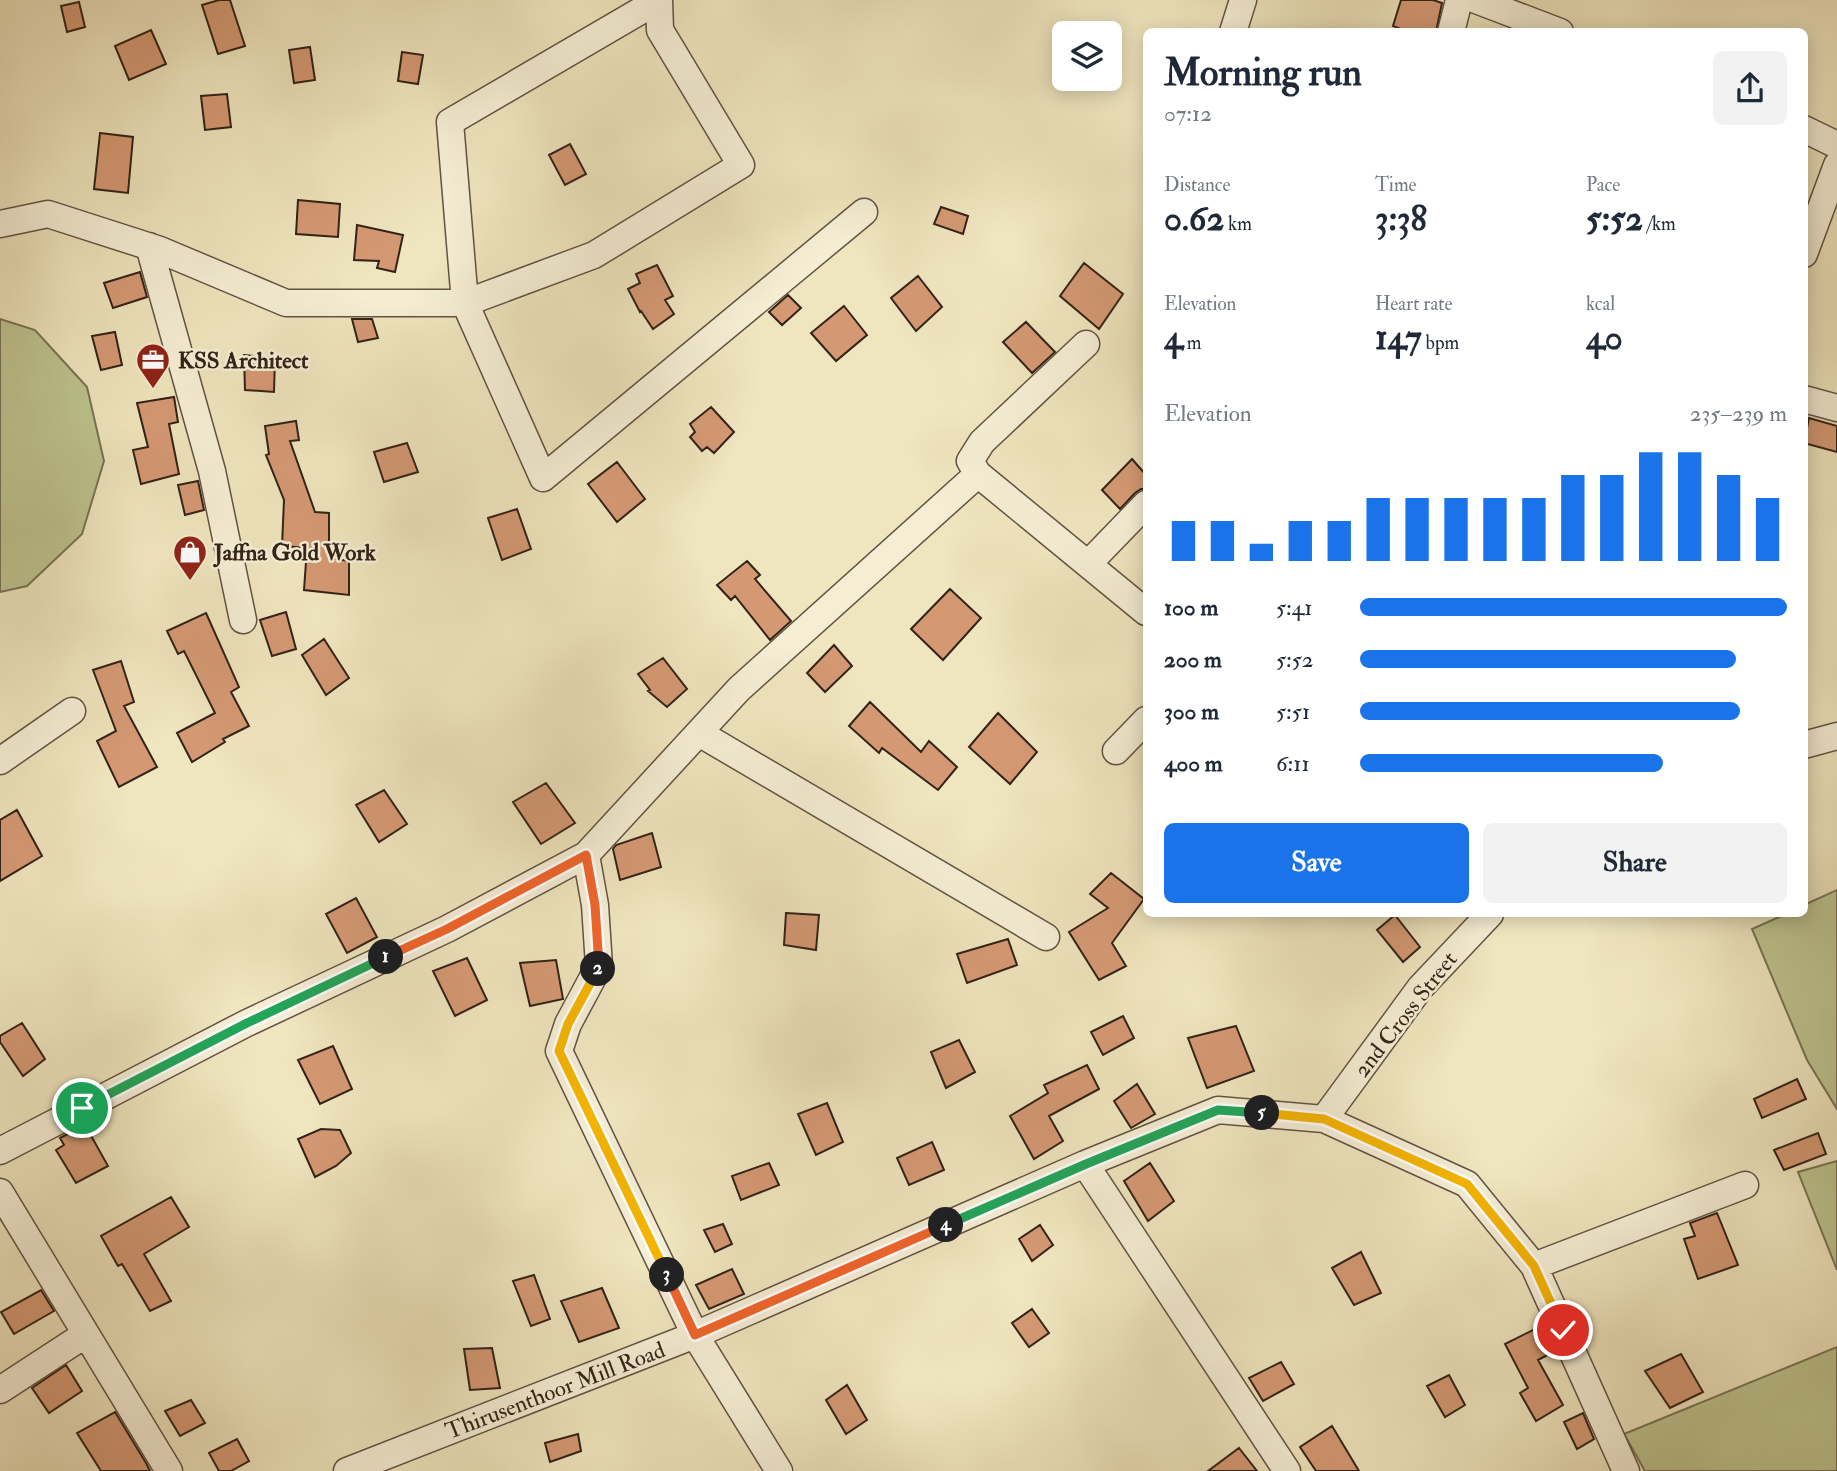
<!DOCTYPE html>
<meta charset="utf-8">
<style>
:root{--surface:#fff;--page:#f2f2f3;--text:#1f2937;--muted:#747a83;--accent:#1a73e8}
body{margin:0;font-family:"IM FELL Double Pica",serif;background:var(--page);color:var(--text);height:100vh;display:flex;flex-direction:column;font-size:26px;white-space:nowrap}
*{box-sizing:border-box;margin:0}
p{font-size:23px;color:var(--muted)}
.icon{flex:none;width:38px;height:38px;fill:none;stroke:currentColor;stroke-width:2;stroke-linecap:round;stroke-linejoin:round}
.map{position:relative;flex:1;overflow:hidden}
.details{position:absolute;left:1143px;top:28px;width:665px;height:889px;display:flex;flex-direction:column;background:var(--surface);border-radius:10px;box-shadow:0 4px 18px #0003}
.details>*{flex:none}
.buttons{position:absolute;left:1052px;top:21px;display:grid;gap:14px}
.buttons a{display:grid;place-items:center;width:70px;height:70px;border-radius:10px;background:var(--surface);box-shadow:0 4px 18px #0003;font-size:35px}
.pin{position:absolute;display:grid;place-items:center;width:60px;height:60px;color:#fff;margin:-30px;border:4px solid #fff;border-radius:50%;box-shadow:0 2px 7px #0007}
.km{position:absolute;width:35px;height:35px;margin:-18px;border-radius:50%;background:#222;color:#fff;font-size:19px;line-height:35px;text-align:center}
.round{display:grid;place-items:center;flex:none;width:74px;height:74px;border-radius:10px;background:var(--page)}
.summary{display:flex;align-items:center;justify-content:space-between;height:119px;padding:0 21px}
h1{font-size:38px;font-weight:700;line-height:52px}
.stats{display:grid;grid-template-columns:repeat(3,1fr);gap:10px;height:119px;padding:7px 21px}
.stats div{display:grid;align-content:center}
.stats b{font-size:35px;font-weight:700}
.stats small{font-size:19px;font-weight:400}
.stats p{font-size:19px}
.chart{height:196px;padding:14px 21px}
.chart p{display:flex;justify-content:space-between}
.chart svg{width:100%;height:126px;margin-top:7px;stroke:var(--accent);stroke-width:6}
.primary-button{display:flex;gap:14px;margin-top:auto;padding:14px 21px}
.primary-button a{flex:1;height:80px;border-radius:10px;background:var(--accent);color:#fff;font-size:28px;font-weight:700;line-height:80px;text-align:center}
.primary-button a+a{background:var(--page);color:var(--text)}
ul{padding:0 21px;list-style:none;font-size:23px}
li{display:grid;grid-template-columns:112px 84px 1fr;align-items:center;height:52px}
li i{height:18px;border-radius:9px;background:var(--accent)}
.map>svg:first-child{display:block}
.green{fill:#bdc38f;stroke:#787254;stroke-width:2}
.building{fill:#d49973;stroke:#322218;stroke-width:2}
.lines{fill:none;stroke-linecap:round;stroke-linejoin:round}
.minor-casing{stroke:#615342;stroke-width:29}
.minor{stroke:#f5eed5;stroke-width:26}
.split-1-casing{stroke:#fff;stroke-width:14}
.split-2-casing{stroke:#fff;stroke-width:14}
.split-3-casing{stroke:#fff;stroke-width:14}
.split-4-casing{stroke:#fff;stroke-width:14}
.split-5-casing{stroke:#fff;stroke-width:14}
.split-6-casing{stroke:#fff;stroke-width:14}
.split-1{stroke:#22a559;stroke-width:9}
.split-2{stroke:#f0652b;stroke-width:9}
.split-3{stroke:#f5b400;stroke-width:9}
.split-4{stroke:#f0652b;stroke-width:9}
.split-5{stroke:#22a559;stroke-width:9}
.split-6{stroke:#f5b400;stroke-width:9}
.labels{text-anchor:middle;stroke-width:5;stroke-linejoin:round;paint-order:stroke}
.poi-label{font-size:23px;font-weight:bold;fill:#322218;stroke:#f5eed5;text-anchor:start}
.street-label{font-size:23px;fill:#322218;stroke:#f5eed5}
</style>
<div class="map">
<svg width="1837" height="1471" viewBox="0 0 1837 1471">
<rect width="100%" height="100%" fill="#efe5be"/>
<filter id="stains"><feTurbulence type="fractalNoise" baseFrequency=".00286" numOctaves="4"/><feColorMatrix values="0 0 0 0 .2 0 0 0 0 .09 0 0 0 0 .02 0 0 0 .5 -.17"/></filter>
<radialGradient id="worn" r=".72"><stop offset=".6" stop-color="#630" stop-opacity="0"/><stop offset="1" stop-color="#630" stop-opacity=".3"/></radialGradient>
<!-- green -->
<path class="green" d="M 0,319 L 35,330 L 87,387 L 104,461 L 82,534 L 27,586 L 0,592 Z
M 1837,890 L 1837,1109 L 1807,1060 L 1752,929 L 1786,914 L 1804,914 L 1804,905 Z
M 1837,1161 L 1837,1270 L 1798,1172 Z
M 1837,1347 L 1837,1471 L 1645,1471 L 1624,1434 Z"/>
<!-- building -->
<path class="building" d="M 219,0 L 230,0 L 245,46 L 218,54 L 202,5 Z
M 1401,0 L 1433,0 L 1442,3 L 1436,32 L 1408,32 L 1393,26 Z
M 79,2 L 85,27 L 67,32 L 61,6 Z
M 151,30 L 166,64 L 129,80 L 115,46 Z
M 310,47 L 315,80 L 294,83 L 289,50 Z
M 402,52 L 423,55 L 418,84 L 398,81 Z
M 227,94 L 231,127 L 205,130 L 201,96 Z
M 100,133 L 133,137 L 128,193 L 94,189 Z
M 570,144 L 586,174 L 565,185 L 549,155 Z
M 298,200 L 340,204 L 338,237 L 296,234 Z
M 941,207 L 968,216 L 963,234 L 934,224 Z
M 357,225 L 403,235 L 395,272 L 377,268 L 379,261 L 354,260 Z
M 1084,263 L 1123,294 L 1099,329 L 1060,296 Z
M 657,265 L 673,296 L 665,300 L 674,314 L 653,329 L 641,311 L 640,312 L 628,289 L 640,283 L 636,274 Z
M 140,272 L 147,297 L 113,308 L 104,283 Z
M 918,276 L 942,307 L 916,331 L 891,298 Z
M 788,295 L 801,308 L 782,325 L 769,312 Z
M 844,306 L 867,335 L 836,361 L 811,333 Z
M 352,319 L 372,319 L 378,338 L 358,342 Z
M 1026,322 L 1055,352 L 1032,373 L 1003,342 Z
M 115,332 L 122,365 L 101,370 L 92,336 Z
M 244,355 L 275,358 L 274,392 L 245,390 Z
M 174,397 L 178,422 L 169,424 L 179,474 L 141,484 L 133,450 L 148,447 L 137,403 Z
M 711,407 L 734,432 L 714,453 L 707,447 L 702,451 L 690,437 L 695,432 L 690,424 Z
M 1809,418 L 1837,426 L 1837,452 L 1804,443 Z
M 296,421 L 299,440 L 290,441 L 315,512 L 329,513 L 329,558 L 349,561 L 349,595 L 304,590 L 307,548 L 282,546 L 284,500 L 266,455 L 269,454 L 265,426 Z
M 407,443 L 418,472 L 384,482 L 374,452 Z
M 1132,459 L 1146,475 L 1146,489 L 1141,489 L 1135,493 L 1120,509 L 1102,490 Z
M 617,462 L 645,499 L 617,522 L 588,484 Z
M 198,481 L 204,510 L 185,515 L 178,485 Z
M 517,509 L 531,549 L 502,560 L 488,518 Z
M 747,561 L 760,575 L 755,579 L 791,621 L 770,640 L 735,596 L 731,600 L 717,585 Z
M 950,589 L 981,618 L 943,660 L 911,629 Z
M 286,612 L 296,649 L 272,656 L 260,620 Z
M 206,613 L 239,687 L 231,692 L 249,726 L 223,739 L 225,742 L 192,762 L 177,733 L 215,713 L 184,651 L 178,654 L 167,631 Z
M 324,639 L 349,678 L 326,695 L 302,655 Z
M 834,645 L 852,666 L 825,692 L 807,673 Z
M 663,658 L 687,689 L 667,707 L 648,691 L 650,690 L 638,674 Z
M 121,661 L 134,702 L 124,706 L 157,767 L 119,787 L 97,741 L 116,731 L 93,670 Z
M 870,702 L 921,752 L 929,741 L 957,767 L 938,790 L 882,748 L 879,753 L 849,726 Z
M 998,713 L 1037,752 L 1010,784 L 969,747 Z
M 546,783 L 575,823 L 541,844 L 513,802 Z
M 384,790 L 407,824 L 379,842 L 356,805 Z
M 17,810 L 42,856 L 0,881 L 0,820 Z
M 652,833 L 661,867 L 620,880 L 613,849 L 616,845 Z
M 1111,873 L 1144,899 L 1112,943 L 1126,966 L 1099,980 L 1069,932 L 1108,908 L 1090,894 Z
M 356,898 L 377,937 L 347,953 L 326,914 Z
M 786,913 L 819,915 L 816,950 L 784,945 Z
M 1395,915 L 1420,947 L 1403,962 L 1377,930 Z
M 1008,939 L 1017,965 L 967,983 L 957,954 Z
M 467,958 L 487,1000 L 455,1016 L 433,971 Z
M 556,960 L 563,999 L 530,1006 L 520,963 Z
M 1123,1016 L 1134,1038 L 1103,1055 L 1091,1032 Z
M 22,1023 L 45,1059 L 23,1076 L 0,1042 L 0,1036 Z
M 1236,1026 L 1254,1071 L 1207,1088 L 1188,1038 Z
M 959,1040 L 975,1072 L 946,1088 L 931,1052 Z
M 333,1046 L 352,1089 L 320,1104 L 298,1060 Z
M 1087,1065 L 1099,1089 L 1049,1116 L 1063,1141 L 1034,1159 L 1010,1116 L 1048,1093 L 1044,1085 Z
M 1797,1079 L 1806,1099 L 1762,1118 L 1754,1099 Z
M 1137,1084 L 1155,1114 L 1131,1128 L 1114,1101 Z
M 827,1103 L 843,1142 L 816,1155 L 798,1114 Z
M 321,1129 L 340,1130 L 351,1153 L 336,1166 L 315,1177 L 298,1139 Z
M 75,1130 L 79,1136 L 89,1132 L 108,1166 L 76,1183 L 56,1150 L 64,1145 L 60,1138 Z
M 1818,1133 L 1826,1154 L 1784,1170 L 1774,1150 Z
M 932,1142 L 944,1170 L 909,1185 L 897,1158 Z
M 769,1163 L 779,1185 L 741,1200 L 732,1176 Z
M 1150,1163 L 1174,1201 L 1148,1221 L 1124,1181 Z
M 171,1197 L 189,1227 L 144,1254 L 171,1301 L 150,1311 L 122,1264 L 118,1266 L 101,1236 Z
M 1717,1213 L 1738,1265 L 1698,1279 L 1684,1239 L 1695,1236 L 1690,1223 Z
M 723,1224 L 732,1244 L 715,1252 L 704,1230 Z
M 1040,1225 L 1053,1245 L 1032,1261 L 1019,1239 Z
M 1361,1252 L 1381,1293 L 1354,1305 L 1332,1268 Z
M 732,1269 L 744,1294 L 709,1309 L 696,1285 Z
M 534,1275 L 550,1319 L 531,1326 L 513,1281 Z
M 602,1288 L 619,1328 L 579,1342 L 561,1301 Z
M 41,1290 L 54,1311 L 14,1334 L 1,1312 Z
M 1032,1309 L 1049,1333 L 1029,1347 L 1012,1323 Z
M 1543,1325 L 1555,1351 L 1538,1360 L 1563,1405 L 1536,1421 L 1520,1393 L 1528,1388 L 1505,1344 Z
M 492,1348 L 500,1388 L 470,1390 L 464,1349 Z
M 1681,1354 L 1703,1392 L 1670,1408 L 1645,1371 Z
M 1281,1362 L 1294,1384 L 1263,1401 L 1249,1378 Z
M 66,1365 L 82,1391 L 49,1413 L 32,1388 Z
M 1449,1375 L 1465,1405 L 1445,1417 L 1427,1386 Z
M 847,1385 L 867,1420 L 846,1434 L 826,1400 Z
M 191,1400 L 205,1423 L 180,1436 L 165,1411 Z
M 115,1412 L 146,1463 L 150,1471 L 101,1471 L 77,1433 Z
M 1583,1413 L 1594,1439 L 1577,1449 L 1564,1422 Z
M 1332,1426 L 1359,1471 L 1316,1471 L 1300,1447 Z
M 578,1434 L 581,1451 L 550,1462 L 545,1443 Z
M 237,1439 L 249,1461 L 231,1471 L 219,1471 L 209,1453 Z
M 1239,1448 L 1257,1471 L 1208,1471 Z"/>
<g class="lines">
<!-- minor casing -->
<g class="minor-casing">
<path id="minor" d="M 659,0 L 660,30 L 741,165 L 594,255 L 465,303 L 543,478 L 864,212
M 1476,0 L 1560,32
M 1233,32 L 1243,0
M 1451,32 L 1459,0
M 1804,129 L 1837,145
M 0,224 L 48,214 L 160,250 L 286,303 L 465,303 L 450,122 L 659,0
M 149,246 L 212,471 L 243,620
M 1804,254 L 1837,165
M 1804,399 L 1837,408
M 978,474 L 970,461 L 982,442 L 1086,344
M 1088,564 L 1146,504
M 699,733 L 1046,937
M 1804,745 L 1837,736
M 1116,751 L 1146,720
M 0,761 L 72,711
M 586,855 L 739,689 L 978,474 L 1146,612
M 1324,1119 L 1420,988 L 1490,914
M 0,1151 L 247,1023 L 447,929 L 586,855 L 595,905 L 599,966 L 568,1024 L 559,1051 L 695,1335 L 779,1471
M 1085,1164 L 1287,1471
M 0,1192 L 169,1471
M 1534,1266 L 1745,1185
M 0,1390 L 86,1334
M 347,1471 L 695,1335 L 1085,1164 L 1218,1110 L 1324,1119 L 1467,1184 L 1534,1266 L 1626,1471"/>
</g>
<!-- minor -->
<use href="#minor" class="minor"/>
</g>
<g class="lines">
<!-- split-1 casing -->
<g class="split-1-casing">
<path id="split-1" d="M 82,1108 L 247,1023 L 386,957"/>
</g>
<!-- split-2 casing -->
<g class="split-2-casing">
<path id="split-2" d="M 386,957 L 447,929 L 586,855 L 595,905 L 599,966 L 598,969"/>
</g>
<!-- split-3 casing -->
<g class="split-3-casing">
<path id="split-3" d="M 598,969 L 568,1024 L 559,1051 L 667,1275"/>
</g>
<!-- split-4 casing -->
<g class="split-4-casing">
<path id="split-4" d="M 667,1275 L 695,1335 L 946,1225"/>
</g>
<!-- split-5 casing -->
<g class="split-5-casing">
<path id="split-5" d="M 946,1225 L 1086,1164 L 1218,1110 L 1262,1113"/>
</g>
<!-- split-6 casing -->
<g class="split-6-casing">
<path id="split-6" d="M 1262,1113 L 1324,1119 L 1467,1184 L 1534,1266 L 1563,1330"/>
</g>
<!-- split-1 -->
<use href="#split-1" class="split-1"/>
<!-- split-2 -->
<use href="#split-2" class="split-2"/>
<!-- split-3 -->
<use href="#split-3" class="split-3"/>
<!-- split-4 -->
<use href="#split-4" class="split-4"/>
<!-- split-5 -->
<use href="#split-5" class="split-5"/>
<!-- split-6 -->
<use href="#split-6" class="split-6"/>
</g>
<!-- icons -->
<defs>
<g id="office-pin" transform="scale(1.75)"><path d="M0 17L-7.5 6A9.5 9.5 0 1 1 7.5 6Z" fill="#8f2418" stroke="#f5eed5"/><path d="M-6-3h4V-5.5h4V-3h4V5H-6ZM-1-4.5V-3h2v-1.5ZM-6 0V1H6V0Z" fill="#fff"/></g>
<g id="shop-pin" transform="scale(1.75)"><path d="M0 17L-7.5 6A9.5 9.5 0 1 1 7.5 6Z" fill="#8f2418" stroke="#f5eed5"/><path d="M-5-2.5h2.3a2.7 3.5 0 0 1 5.4 0H5L5.5 6h-11ZM-1.5-2.5h3a1.5 2.3 0 0 0-3 0Z" fill="#fff"/></g>
</defs>
<g fill-rule="evenodd">
<use href="#office-pin" x="153" y="360"/>
<use href="#shop-pin" x="190" y="552"/>
</g>
<g class="labels">
<!-- poi labels -->
<g class="poi-label">
<text x="178" y="368">KSS Architect</text>
<text x="214" y="560">Jaffna Gold Work</text>
</g>
<!-- street labels -->
<g class="street-label">
<text transform="translate(1405 1014) rotate(-52)" y="8">2nd Cross Street</text>
<text transform="translate(555 1390) rotate(-21)" y="8">Thirusenthoor Mill Road</text>
</g>
</g>
<rect width="100%" height="100%" filter="url(#stains)"/>
<rect width="100%" height="100%" fill="url(#worn)"/>
</svg>
<div class="buttons">
<a><svg class="icon" aria-label="layers" viewBox="0 0 24 24"><path d="M12 4l9 5-9 5-9-5zM3 14l9 5 9-5"/></svg></a>
</div>
<div class="pin" style="left:82px;top:1108px;background:#1e9e55"><svg class="icon" aria-label="arrive" viewBox="0 0 24 24"><path d="M6 21V4h12l-3 4 3 4H6"/></svg></div>
<div class="pin" style="left:1563px;top:1330px;background:#d93025"><svg class="icon" aria-label="check" viewBox="0 0 24 24"><path d="M5 12l5 5 9-10"/></svg></div>
<b class="km" style="left:386px;top:957px">1</b>
<b class="km" style="left:598px;top:969px">2</b>
<b class="km" style="left:667px;top:1275px">3</b>
<b class="km" style="left:946px;top:1225px">4</b>
<b class="km" style="left:1262px;top:1113px">5</b>
<section class="details">
<div class="summary"><div><h1>Morning run</h1><p>07:12</p></div><a class="round"><svg class="icon" aria-label="share" viewBox="0 0 24 24"><path d="M12 15V3M7 8l5-5 5 5M5 13v7h14v-7"/></svg></a></div>
<div class="stats">
<div><p>Distance</p><b>0.62<small> km</small></b></div>
<div><p>Time</p><b>3:38</b></div>
<div><p>Pace</p><b>5:52<small> /km</small></b></div>
</div>
<div class="stats">
<div><p>Elevation</p><b>4<small> m</small></b></div>
<div><p>Heart rate</p><b>147<small> bpm</small></b></div>
<div><p>kcal</p><b>40</b></div>
</div>
<div class="chart"><p><span>Elevation</span>235–239 m</p>
<svg viewBox="0 0 160 44" preserveAspectRatio="none"><path d="M5 44V30M15 44V30M25 44V38M35 44V30M45 44V30M55 44V22M65 44V22M75 44V22M85 44V22M95 44V22M105 44V14M115 44V14M125 44V6M135 44V6M145 44V14M155 44V22"/></svg>
</div>
<ul>
<li><b>100 m</b>5:41<i style="width:100%"></i></li>
<li><b>200 m</b>5:52<i style="width:88%"></i></li>
<li><b>300 m</b>5:51<i style="width:89%"></i></li>
<li><b>400 m</b>6:11<i style="width:71%"></i></li>
</ul>
<div class="primary-button"><a>Save</a><a>Share</a></div>
</section>
</div>
